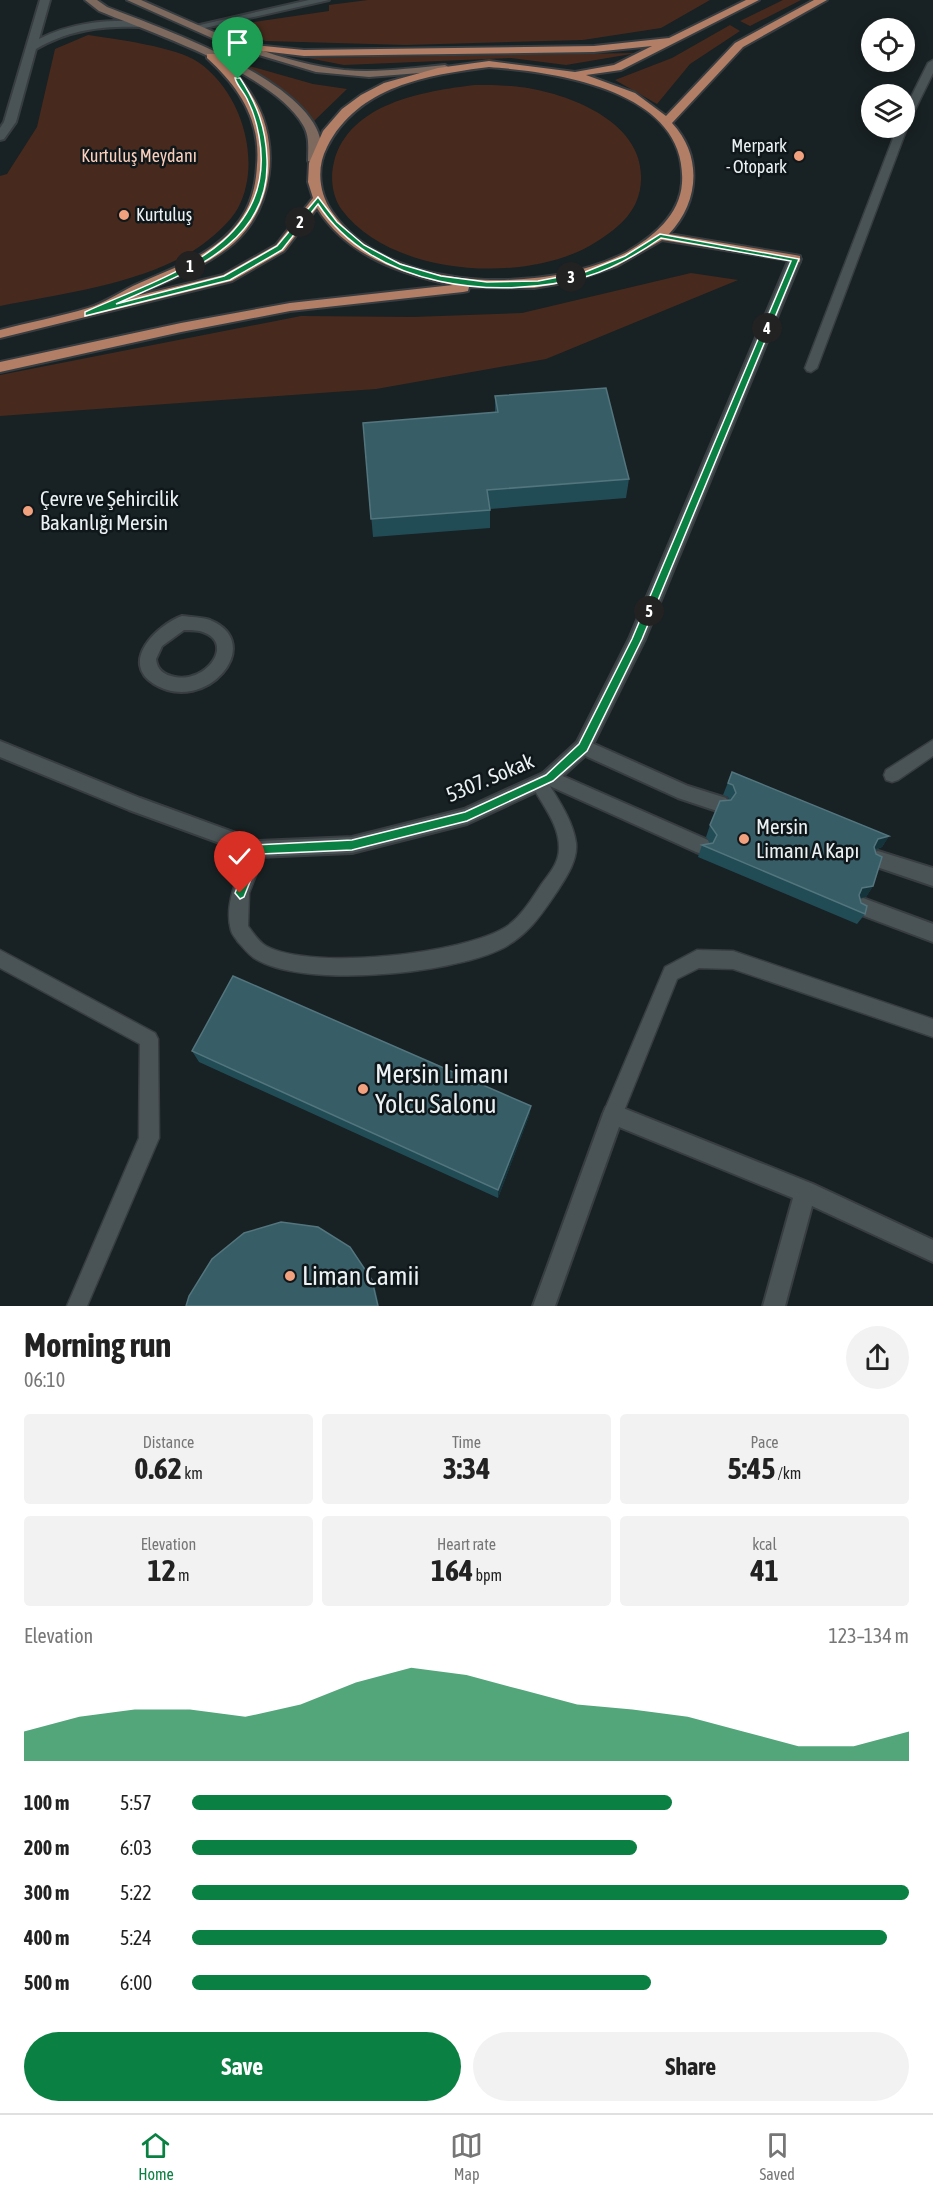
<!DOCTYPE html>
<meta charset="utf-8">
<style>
:root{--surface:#fff;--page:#f2f2f2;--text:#222;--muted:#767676;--line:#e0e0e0;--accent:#0b8043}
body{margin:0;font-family:"Asap Condensed",sans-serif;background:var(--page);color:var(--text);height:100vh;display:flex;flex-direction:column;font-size:22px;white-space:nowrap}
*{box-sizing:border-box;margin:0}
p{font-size:20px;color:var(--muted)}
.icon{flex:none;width:33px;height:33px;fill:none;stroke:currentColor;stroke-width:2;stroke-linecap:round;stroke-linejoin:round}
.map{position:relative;height:1306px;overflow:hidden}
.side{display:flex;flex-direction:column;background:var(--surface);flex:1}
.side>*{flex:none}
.controls{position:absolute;left:861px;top:18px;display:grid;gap:12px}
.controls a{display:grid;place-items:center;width:54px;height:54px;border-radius:50%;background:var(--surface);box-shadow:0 3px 15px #0003;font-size:30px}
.pin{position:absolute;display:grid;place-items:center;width:51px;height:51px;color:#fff;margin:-62px -26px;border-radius:50% 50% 50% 0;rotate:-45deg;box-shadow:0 0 6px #0007}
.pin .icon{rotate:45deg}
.km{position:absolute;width:30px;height:30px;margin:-15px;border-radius:50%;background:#222;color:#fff;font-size:16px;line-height:30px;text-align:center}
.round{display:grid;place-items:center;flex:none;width:63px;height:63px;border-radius:32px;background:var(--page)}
.overview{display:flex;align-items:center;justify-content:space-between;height:102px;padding:0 24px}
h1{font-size:33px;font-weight:700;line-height:45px}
.figures{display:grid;grid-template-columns:repeat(3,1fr);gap:9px;height:102px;padding:6px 24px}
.figures div{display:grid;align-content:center;border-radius:6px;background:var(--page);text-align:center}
.figures b{font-size:30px;font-weight:700}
.figures small{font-size:16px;font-weight:400}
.figures p{font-size:16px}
.chart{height:168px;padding:12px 24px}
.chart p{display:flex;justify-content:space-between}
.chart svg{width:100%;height:108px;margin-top:6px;fill:var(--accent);opacity:.7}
.primary-button{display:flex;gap:12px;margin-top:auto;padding:12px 24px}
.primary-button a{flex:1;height:69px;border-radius:36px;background:var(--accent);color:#fff;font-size:24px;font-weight:700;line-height:69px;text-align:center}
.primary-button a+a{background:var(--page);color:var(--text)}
ul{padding:0 24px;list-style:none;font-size:20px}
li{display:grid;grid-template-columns:96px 72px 1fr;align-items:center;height:45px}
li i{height:15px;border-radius:8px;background:var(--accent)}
.tab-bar{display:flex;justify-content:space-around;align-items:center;height:84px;border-top:2px solid var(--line);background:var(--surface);font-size:16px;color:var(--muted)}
.tab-bar a{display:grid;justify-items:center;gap:3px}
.tab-bar .selected{color:var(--accent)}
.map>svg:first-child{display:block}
.green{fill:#472a1d}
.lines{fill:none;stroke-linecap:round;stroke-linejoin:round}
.service-casing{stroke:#373d40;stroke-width:3}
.pedestrian-casing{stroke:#373d40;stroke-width:4}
.minor-casing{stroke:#373d40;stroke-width:4}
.tertiary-casing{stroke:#373d40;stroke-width:4}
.secondary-casing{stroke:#373d40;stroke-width:4}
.primary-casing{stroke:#373d40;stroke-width:4}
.service{fill:#4a5457;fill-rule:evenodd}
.pedestrian{fill:#4a5457;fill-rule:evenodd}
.minor{fill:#4a5457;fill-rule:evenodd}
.tertiary{fill:#4a5457;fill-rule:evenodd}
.secondary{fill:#7e695e;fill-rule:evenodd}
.primary{fill:#b27e65;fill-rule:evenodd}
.wall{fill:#214c56}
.shaded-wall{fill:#14333a}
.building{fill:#375d67;stroke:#53757d;stroke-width:1.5}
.route{fill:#0b8043;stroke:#fff;stroke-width:1.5}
.poi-dot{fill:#f1a17d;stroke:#0f171a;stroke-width:2}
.labels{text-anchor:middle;stroke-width:5;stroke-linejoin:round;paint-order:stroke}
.far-poi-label{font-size:18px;fill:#ecf2f4;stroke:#0f171a;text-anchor:end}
.far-park-label{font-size:18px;fill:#fbcfbc;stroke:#0f171a}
.poi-label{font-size:21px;fill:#ecf2f4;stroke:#0f171a;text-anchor:start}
.street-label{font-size:21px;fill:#ecf2f4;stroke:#0f171a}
.near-poi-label{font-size:26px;fill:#ecf2f4;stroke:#0f171a;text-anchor:start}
</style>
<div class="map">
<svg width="933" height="1306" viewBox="0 0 933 1306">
<rect width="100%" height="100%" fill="#182123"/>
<!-- green -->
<path class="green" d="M 368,0 L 710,0 L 661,28 L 583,40 L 406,45 L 266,41 L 198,24 L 241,24 L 329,11 L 329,5 Z
M 783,0 L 801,0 L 750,26 L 740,21 Z
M 730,25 L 740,31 L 690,64 L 657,104 L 615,80 L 672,58 Z
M 88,35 C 115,39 177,47 198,62 C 241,91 263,161 238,208 C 230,222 216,234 203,244 C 150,283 64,293 0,306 L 0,176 L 7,174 L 37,127 L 55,49 Z
M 637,53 L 566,65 L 511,58 L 344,65 L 308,58 Z
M 214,56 L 313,84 L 347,89 L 313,122 L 266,81 Z
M 475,85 C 490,85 505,85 520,87 C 569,93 644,122 641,180 C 640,210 620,227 596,242 C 529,285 392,277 342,210 C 332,197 330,177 334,162 C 349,103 424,91 475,85 Z
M 691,273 L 738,280 L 546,359 L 376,389 L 0,416 L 0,375 L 301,316 L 413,317 L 522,313 Z"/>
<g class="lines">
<!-- service casing -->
<g class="service-casing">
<path id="service" d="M 933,60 L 933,73 L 909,122 L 904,125 L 904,111 L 928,63 Z
M 904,125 L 907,128 L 817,368 L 811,372 L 807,371 L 805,368 L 897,128 L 904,128 Z
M 933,740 L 933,756 L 898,780 L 892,782 L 886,780 L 884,775 L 886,770 Z
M 539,776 L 545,778 C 557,798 573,820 576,843 C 578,861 565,879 556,893 C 540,917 526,937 499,950 C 448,974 302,989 254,958 C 248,954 243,947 238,942 C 236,938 232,935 231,930 C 223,902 241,869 252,844 L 258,841 L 264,844 L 266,849 L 249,893 L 248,926 C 253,933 259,942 266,946 C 312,971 463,954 506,927 C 521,917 531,900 541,885 C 549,874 559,863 559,849 C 560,824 541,804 531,783 L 533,778 Z
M 0,950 L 155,1033 L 158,1039 L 159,1138 L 87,1306 L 67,1306 L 139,1138 L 140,1044 L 0,968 Z
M 697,950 L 733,951 L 933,1019 L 933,1037 L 733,969 L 699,968 L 677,979 L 620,1121 L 613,1124 L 606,1121 L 603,1114 L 665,967 Z"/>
</g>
<!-- pedestrian casing -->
<g class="pedestrian-casing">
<path id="pedestrian" d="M 309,0 L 329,0 L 196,30 L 191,27 Z"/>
</g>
<!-- minor casing -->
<g class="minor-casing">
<path id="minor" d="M 40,0 L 50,0 L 39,39 C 71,23 103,20 138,21 L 143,24 L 138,27 C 101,26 69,30 36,49 L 16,122 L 4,139 L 0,140 L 0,128 L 4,122 Z
M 795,255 L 801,259 L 645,639 L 589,752 L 555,783 L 467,824 L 352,853 L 258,857 L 129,810 L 0,757 L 0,741 L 140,798 L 258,841 L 352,837 L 464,809 L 543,773 L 577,742 L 629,639 L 789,259 Z"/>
</g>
<!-- tertiary casing -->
<g class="tertiary-casing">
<path id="tertiary" d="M 182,616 C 191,617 201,617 210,620 C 267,643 206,716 154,684 C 119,662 157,625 182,616 ZM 184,630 C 189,630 197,630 203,632 C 235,643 207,683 175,677 C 164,675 157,670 156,659 L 162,646 Z
M 583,739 L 688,786 L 726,798 L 729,804 L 726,810 L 720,812 L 678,798 L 577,752 L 574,747 L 577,742 Z
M 549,770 L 708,840 L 711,846 L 708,852 L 702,854 L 696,852 L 543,783 L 540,778 L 543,773 Z
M 878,851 L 933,868 L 933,886 L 871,865 L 869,859 L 871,853 Z
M 863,898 L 933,924 L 933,942 L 856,913 L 854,907 L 856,901 Z
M 613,1104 L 813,1184 L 933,1240 L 933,1262 L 812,1206 L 785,1306 L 763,1306 L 793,1198 L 619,1127 L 555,1306 L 533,1306 L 603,1114 L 606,1107 Z"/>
</g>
<!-- secondary casing -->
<g class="secondary-casing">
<path id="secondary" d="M 85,0 L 97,0 L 107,7 C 154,26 349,91 318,164 L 308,161 C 308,149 310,136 303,125 C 273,73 154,34 99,11 Z
M 127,0 L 141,0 C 206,28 272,62 344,70 C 378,73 412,68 445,65 L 450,68 L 445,71 L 369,77 L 316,72 L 232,47 Z"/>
</g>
<!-- primary casing -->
<g class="primary-casing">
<path id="primary" d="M 746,0 L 759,0 L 621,70 L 586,75 L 635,93 L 666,116 L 735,43 L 814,0 L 827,0 L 743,47 L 672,123 C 703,156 699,203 669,234 L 795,255 L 800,256 L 800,262 L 662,240 L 617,266 L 569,282 L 534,288 L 469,287 L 468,291 L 463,292 L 290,311 L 181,332 L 0,372 L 0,362 L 181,323 L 290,303 L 453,285 C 401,274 347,256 317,208 L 284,251 L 232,281 L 0,338 L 0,330 C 29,322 59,317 88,308 C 104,303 119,293 133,286 C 170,269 216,255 240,220 C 252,203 256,185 257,165 C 261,120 239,87 207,58 L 207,54 L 215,54 C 230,67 244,81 254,99 C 281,144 273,208 234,243 C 205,268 167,280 132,297 L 223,275 L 276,245 L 313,198 L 308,182 L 309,163 L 323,131 L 342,109 L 361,95 L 384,83 L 438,68 L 489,61 L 575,72 L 614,65 L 652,46 L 594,52 L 304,56 L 238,48 L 234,47 L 234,43 L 304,50 L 594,46 L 669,38 ZM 489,67 C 556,72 688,90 682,183 C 680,215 653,237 627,252 C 547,294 389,295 332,212 C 319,193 316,168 327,147 C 358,86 427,75 489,67 Z"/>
</g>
<!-- service -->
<use href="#service" class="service"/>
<!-- pedestrian -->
<use href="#pedestrian" class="pedestrian"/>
<!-- minor -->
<use href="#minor" class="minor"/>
<!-- tertiary -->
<use href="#tertiary" class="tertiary"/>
<!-- secondary -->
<use href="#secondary" class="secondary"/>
<!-- primary -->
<use href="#primary" class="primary"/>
</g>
<!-- wall -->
<path class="wall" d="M 495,396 L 629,479 L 626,498 L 490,509 L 490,528 L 373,537 L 363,423 L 495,413 Z
M 732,772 L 889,836 L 882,847 L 875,850 L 873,886 L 866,897 L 860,898 L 865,914 L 857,924 L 698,857 L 702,845 L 710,843 L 706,837 L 710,825 L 729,800 L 728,797 L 723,795 Z
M 192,1051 L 531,1106 L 529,1116 L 498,1198 L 199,1062 Z"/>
<!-- shaded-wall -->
<path class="shaded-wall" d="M 889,836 L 882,847 L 870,851 L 878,839 Z
M 873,886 L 866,897 L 855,899 L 862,888 Z
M 531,1106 L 529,1116 L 498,1198 L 498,1190 Z
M 372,1280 L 375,1286 L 379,1306 L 378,1306 Z"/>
<!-- building -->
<path class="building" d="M 606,388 L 629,479 L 487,490 L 490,510 L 371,519 L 363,423 L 498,412 L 495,396 Z
M 732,772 L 889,836 L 878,839 L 874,847 L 876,854 L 882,857 L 873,886 L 862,888 L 859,895 L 861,903 L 867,906 L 865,914 L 702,845 L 713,843 L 717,835 L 710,825 L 720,801 L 731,800 L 736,793 L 733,785 L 728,783 Z
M 233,976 L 531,1106 L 498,1190 L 192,1051 Z
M 281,1222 L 318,1227 L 350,1247 L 372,1280 L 378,1306 L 186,1306 L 189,1296 L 212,1259 L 244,1233 Z"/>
<!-- route -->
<path class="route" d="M 235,78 L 240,78 C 257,104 266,128 267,159 C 271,247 181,274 116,304 L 224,276 L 277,246 L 318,197 L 337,222 L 364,245 L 400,264 L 441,276 L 487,282 L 538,281 L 585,272 L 625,256 L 660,234 L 799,259 L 642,639 L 587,751 L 553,781 L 467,821 L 352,850 L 261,854 L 244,897 L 240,899 L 235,893 L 254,845 L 352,840 L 465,812 L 546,775 L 579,744 L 632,639 L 791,261 L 661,238 C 638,254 615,268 588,276 C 498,302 372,288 318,204 L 282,250 L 230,280 L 85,316 L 85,312 C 164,276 279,246 259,136 C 257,125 253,111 248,101 C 245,93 237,86 235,78 Z"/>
<!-- markers -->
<g class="poi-dot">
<circle cx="799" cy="156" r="6"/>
<circle cx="124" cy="215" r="6"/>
<circle cx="28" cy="511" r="6"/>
<circle cx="744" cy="839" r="6"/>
<circle cx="363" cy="1089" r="6"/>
<circle cx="290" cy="1276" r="6"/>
</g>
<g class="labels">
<!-- far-poi labels -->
<g class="far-poi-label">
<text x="787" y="152">Merpark<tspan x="787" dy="21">- Otopark</tspan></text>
<text x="136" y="221" text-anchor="start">Kurtuluş</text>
</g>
<!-- far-park labels -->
<g class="far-park-label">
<text x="139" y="162">Kurtuluş Meydanı</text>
</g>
<!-- poi labels -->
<g class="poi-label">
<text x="40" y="506">Çevre ve Şehircilik<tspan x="40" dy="24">Bakanlığı Mersin</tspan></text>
<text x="756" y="834">Mersin<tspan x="756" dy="24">Limanı A Kapı</tspan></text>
</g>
<!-- street labels -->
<g class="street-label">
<text transform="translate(490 778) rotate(-23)" y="7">5307. Sokak</text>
</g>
<!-- near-poi labels -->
<g class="near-poi-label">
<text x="375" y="1083">Mersin Limanı<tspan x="375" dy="30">Yolcu Salonu</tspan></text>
<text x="302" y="1285">Liman Camii</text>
</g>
</g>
</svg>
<div class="controls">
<a><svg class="icon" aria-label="locate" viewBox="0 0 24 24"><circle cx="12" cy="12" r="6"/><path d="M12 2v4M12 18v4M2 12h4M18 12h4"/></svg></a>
<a><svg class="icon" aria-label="layers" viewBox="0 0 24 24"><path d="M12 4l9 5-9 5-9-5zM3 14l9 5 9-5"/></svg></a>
</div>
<div class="pin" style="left:238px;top:79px;background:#1e9e55"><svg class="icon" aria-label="arrive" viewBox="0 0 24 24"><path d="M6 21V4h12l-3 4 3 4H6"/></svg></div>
<div class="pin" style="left:240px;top:893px;background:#d93025"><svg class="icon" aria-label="check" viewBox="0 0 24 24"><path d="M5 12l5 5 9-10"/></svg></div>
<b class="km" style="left:190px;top:266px">1</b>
<b class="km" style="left:300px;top:222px">2</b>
<b class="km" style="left:571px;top:277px">3</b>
<b class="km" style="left:767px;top:328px">4</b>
<b class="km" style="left:649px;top:611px">5</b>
</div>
<section class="side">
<div class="overview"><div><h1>Morning run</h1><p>06:10</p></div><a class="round"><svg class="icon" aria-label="share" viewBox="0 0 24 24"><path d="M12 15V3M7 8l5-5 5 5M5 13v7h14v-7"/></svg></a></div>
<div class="figures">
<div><p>Distance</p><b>0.62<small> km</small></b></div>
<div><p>Time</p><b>3:34</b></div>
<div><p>Pace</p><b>5:45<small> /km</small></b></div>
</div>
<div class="figures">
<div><p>Elevation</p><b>12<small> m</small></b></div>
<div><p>Heart rate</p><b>164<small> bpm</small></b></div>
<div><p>kcal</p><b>41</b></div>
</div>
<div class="chart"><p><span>Elevation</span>123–134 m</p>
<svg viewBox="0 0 160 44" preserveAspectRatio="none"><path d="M0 44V32L10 26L20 23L30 23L40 26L50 21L60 12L70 6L80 9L90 15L100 21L110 23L120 26L130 32L140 38L150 38L160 32V44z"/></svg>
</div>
<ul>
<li><b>100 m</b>5:57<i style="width:67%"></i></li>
<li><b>200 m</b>6:03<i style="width:62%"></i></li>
<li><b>300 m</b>5:22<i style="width:100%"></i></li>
<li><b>400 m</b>5:24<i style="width:97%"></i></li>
<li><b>500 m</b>6:00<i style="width:64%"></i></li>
</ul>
<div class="primary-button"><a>Save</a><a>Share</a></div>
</section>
<nav class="tab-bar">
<a class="selected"><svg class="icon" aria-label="home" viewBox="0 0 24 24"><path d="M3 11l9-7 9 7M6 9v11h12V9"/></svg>Home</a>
<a><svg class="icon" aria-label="map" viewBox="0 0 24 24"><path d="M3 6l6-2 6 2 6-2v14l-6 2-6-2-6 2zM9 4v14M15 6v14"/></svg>Map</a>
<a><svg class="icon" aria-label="saved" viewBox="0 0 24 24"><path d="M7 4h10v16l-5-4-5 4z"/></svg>Saved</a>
</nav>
